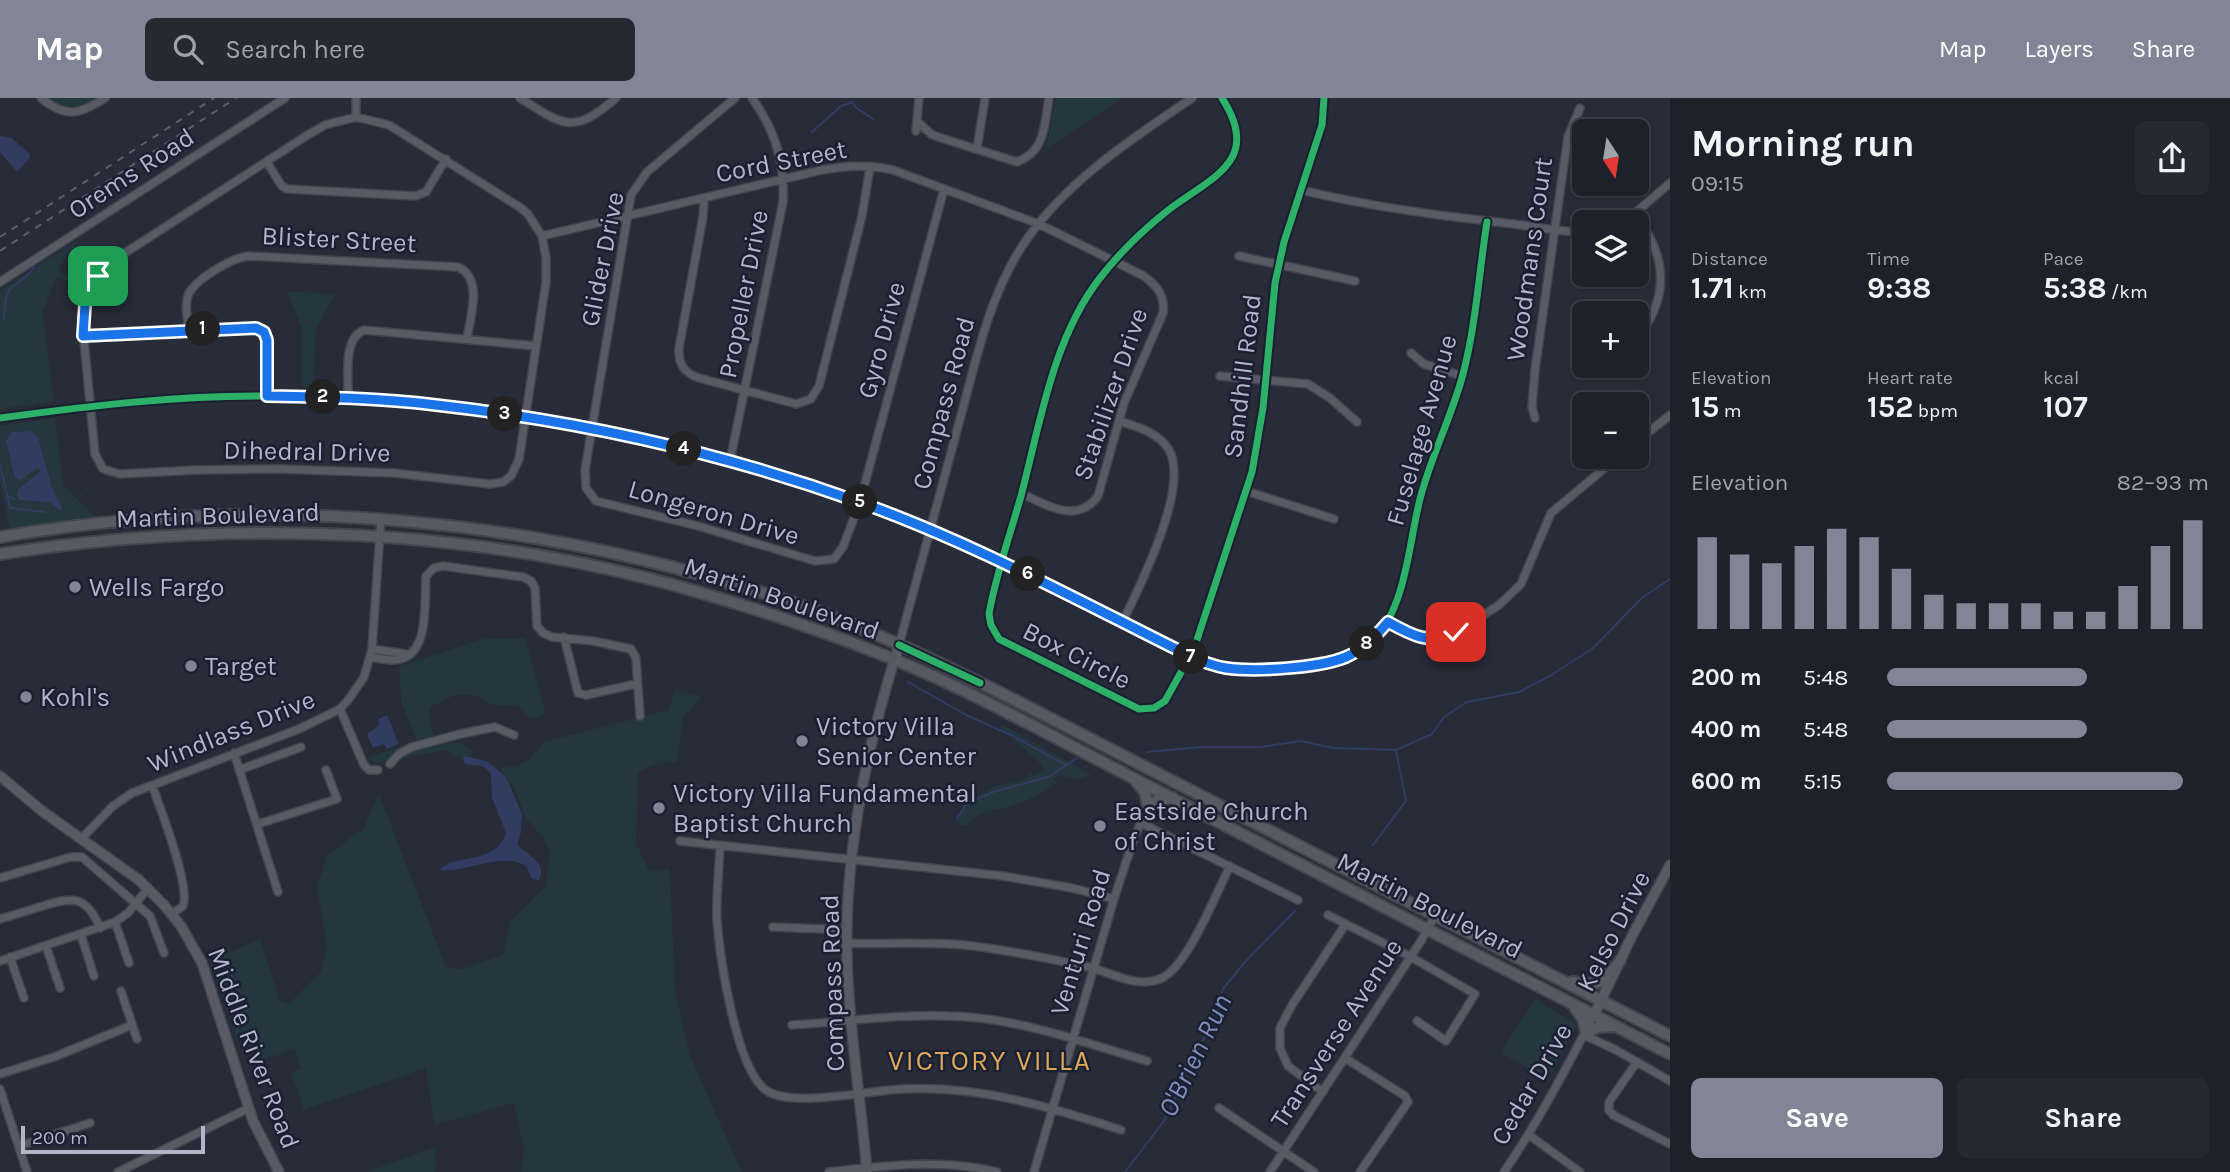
<!DOCTYPE html>
<meta charset="utf-8">
<style>
:root{--surface:#1d212a;--page:#252932;--text:#f1f3f6;--muted:#a0a3a8;--line:#3b3e47;--accent:#818696}
body{margin:0;font-family:Karla,sans-serif;background:var(--page);color:var(--text);height:100vh;display:flex;flex-direction:column;font-size:26px;white-space:nowrap}
*{box-sizing:border-box;margin:0}
p{font-size:23px;color:var(--muted)}
.icon{flex:none;width:38px;height:38px;fill:none;stroke:currentColor;stroke-width:2;stroke-linecap:round;stroke-linejoin:round}
.map{position:relative;flex:1;overflow:hidden}
.drawer{display:flex;flex-direction:column;background:var(--surface);width:560px}
.drawer>*{flex:none}
.needle{width:46px;rotate:168deg}
.fabs{position:absolute;left:1572px;top:21px;display:grid;gap:14px}
.fabs a{display:grid;place-items:center;width:77px;height:77px;border-radius:10px;background:var(--surface);box-shadow:0 2px 5px #0004,0 0 0 2px var(--line);font-size:35px}
.scale{position:absolute;left:21px;bottom:18px;width:184px;box-sizing:border-box;padding-left:7px;border:4px solid #b1b6c9;border-top:0;font-size:19px;line-height:24px;white-space:nowrap;color:#b1b6c9;-webkit-text-stroke:5px #1a2032;paint-order:stroke}
.pin{position:absolute;display:grid;place-items:center;width:60px;height:60px;color:#fff;margin:-30px;border-radius:14px;box-shadow:0 4px 10px #0006}
.km{position:absolute;width:35px;height:35px;margin:-18px;border-radius:50%;background:#222;color:#fff;font-size:19px;line-height:35px;text-align:center}
.round{display:grid;place-items:center;flex:none;width:74px;height:74px;border-radius:10px;background:var(--page)}
.head{display:flex;align-items:center;justify-content:space-between;height:119px;padding:0 21px}
h1{font-size:38px;font-weight:700;line-height:52px}
.stats{display:grid;grid-template-columns:repeat(3,1fr);gap:10px;height:119px;padding:7px 21px}
.stats div{display:grid;align-content:center}
.stats b{font-size:30px;font-weight:700}
.stats small{font-size:19px;font-weight:400}
.stats p{font-size:19px}
.chart{height:196px;padding:14px 21px}
.chart p{display:flex;justify-content:space-between}
.chart svg{width:100%;height:126px;margin-top:7px;stroke:var(--accent);stroke-width:6}
.cta{display:flex;gap:14px;margin-top:auto;padding:14px 21px}
.cta a{flex:1;height:80px;border-radius:10px;background:var(--accent);color:#fff;font-size:28px;font-weight:700;line-height:80px;text-align:center}
.cta a+a{background:var(--page);color:var(--text)}
ul{padding:0 21px;list-style:none;font-size:23px}
li{display:grid;grid-template-columns:112px 84px 1fr;align-items:center;height:52px}
li i{height:18px;border-radius:9px;background:var(--accent)}
header{display:flex;align-items:center;gap:42px;box-sizing:border-box;height:98px;padding:0 35px;background:var(--accent);color:#fff}
header strong{font-size:33px}
nav{display:flex;gap:38px;margin-inline-start:auto;font-size:24px}
.search{width:490px;height:63px;background:var(--page);display:flex;align-items:center;gap:18px;box-sizing:border-box;padding:0 24px;border-radius:10px;color:var(--muted);font-size:26px}
main{display:flex;flex:1;min-height:0}
.map>svg:first-child{display:block}
.green{fill:#24363e}
.water{fill:#313c60}
.lines{fill:none;stroke-linecap:round;stroke-linejoin:round}
.stream{stroke:#313c60;stroke-width:2}
.minor-casing{stroke:#42464e;stroke-width:10}
.tertiary-casing{stroke:#42464e;stroke-width:12}
.secondary-casing{stroke:#42464e;stroke-width:14}
.minor{stroke:#585a65;stroke-width:7}
.tertiary{stroke:#585a65;stroke-width:9}
.secondary{stroke:#575963;stroke-width:10}
.rail{stroke:#5b5f69;stroke-width:2;stroke-dasharray:7 7;stroke-linecap:butt}
.cycleway-casing{stroke:#1a2032;stroke-width:11}
.cycleway{stroke:#2db169;stroke-width:7}
.route-casing{stroke:#fff;stroke-width:14}
.route{stroke:#1a73e8;stroke-width:9}
.poi-dot{fill:#818696;stroke:#1a2032;stroke-width:2.5}
.labels{text-anchor:middle;stroke-width:5;stroke-linejoin:round;paint-order:stroke}
.street-label{font-size:26px;fill:#b1b6c9;stroke:#1a2032}
.poi-label{font-size:26px;fill:#b1b6c9;stroke:#1a2032;text-anchor:start}
.water-label{font-size:28px;font-style:italic;fill:#7e8cb8;stroke:#1a2032}
.neighbourhood-label{font-size:28px;letter-spacing:2px;fill:#dda858;stroke:#1a2032}
</style>
<header>
<strong>Map</strong>
<div class="search"><svg class="icon" aria-label="search" viewBox="0 0 24 24"><circle cx="10" cy="10" r="6"/><path d="M15 15l6 6"/></svg>Search here</div>
<nav><a>Map</a><a>Layers</a><a>Share</a></nav>
</header>
<main>
<div class="map">
<svg width="1670" height="1074" viewBox="0 0 1670 1074">
<rect width="100%" height="100%" fill="#272c38"/>
<!-- green -->
<path class="green" d="M 47,0 L 102,0 C 82,11 66,14 47,0 Z
M 1056,0 L 1122,0 L 1046,51 Z
M 79,141 L 58,172 L 86,186 L 84,190 L 56,179 L 43,215 L 54,303 L 0,311 L 0,193 Z
M 287,193 L 335,196 L 316,231 L 313,290 L 302,289 L 302,230 Z
M 55,320 L 63,387 L 76,400 L 100,376 L 78,401 L 96,420 L 10,432 L 0,383 L 0,328 Z
M 525,540 L 546,616 L 531,621 L 517,607 L 493,607 L 478,598 L 464,596 L 455,597 L 430,609 C 428,661 456,633 474,654 L 470,659 L 453,658 L 445,652 L 378,665 L 369,662 L 369,659 L 417,643 L 401,604 L 399,568 L 483,541 Z
M 674,592 L 702,599 L 683,619 L 677,664 C 663,664 649,667 638,675 L 636,745 L 649,772 L 670,771 L 675,892 L 690,958 L 742,1074 L 521,1074 L 524,1052 L 514,1005 L 434,1027 L 426,970 L 304,1012 L 291,975 L 301,970 L 295,951 L 258,964 L 247,944 L 237,940 L 210,863 L 260,841 L 280,903 L 289,906 L 321,874 L 327,848 L 317,788 L 328,756 L 363,731 L 379,696 L 446,869 L 463,871 L 503,857 L 510,823 L 546,788 L 550,755 L 543,739 L 526,720 L 515,691 L 500,670 C 525,667 529,665 543,644 L 669,612 Z
M 1003,627 L 1092,677 C 1080,681 1071,684 1059,677 L 1054,681 L 1056,685 C 1046,695 1015,708 1001,711 C 985,714 979,715 967,728 L 960,727 L 955,723 L 963,710 L 962,702 L 971,702 L 995,688 L 1026,681 L 1031,673 L 1032,678 L 1045,672 L 1035,660 L 1002,632 L 1001,629 Z
M 1535,901 L 1577,926 L 1548,983 L 1501,954 Z
M 435,1049 L 436,1073 L 434,1074 L 367,1074 Z"/>
<!-- water -->
<path class="water" d="M 0,38 L 11,40 L 30,56 L 29,61 L 17,74 L 0,54 Z
M 31,333 L 38,339 L 52,390 L 62,410 L 60,413 L 49,404 L 20,402 L 17,397 L 18,392 L 41,373 L 37,370 L 20,382 L 15,380 L 6,342 L 12,334 Z
M 387,617 L 399,646 L 387,651 L 384,646 L 373,650 L 367,636 L 379,627 L 378,621 Z
M 466,658 L 488,664 L 506,679 L 522,716 L 521,734 L 517,746 C 526,758 548,763 539,782 L 532,781 L 526,768 C 500,753 468,775 440,772 C 452,755 496,768 506,735 L 492,700 L 491,675 L 483,668 L 465,666 L 463,659 Z"/>
<g class="lines">
<!-- stream -->
<path class="stream" d="M 812,34 L 841,8 L 853,4 L 855,9 L 873,21
M 4,220 C 5,178 17,194 34,169
M 0,366 L 10,410 L 44,414
M 8,398 L 14,401
M 908,584 L 966,617 L 1013,638 L 1066,667
M 1147,654 L 1202,649 L 1260,649 L 1301,643 L 1334,650 L 1396,652
M 957,720 L 967,706 L 993,694 L 1048,679 L 1077,660
M 1373,747 L 1406,703 L 1396,652 L 1432,636 L 1444,619 L 1467,604 L 1519,594 L 1548,579 L 1592,551 L 1643,499 L 1670,481
M 1125,1074 L 1164,1023 L 1208,932 L 1223,891 L 1244,865 L 1295,813"/>
<!-- minor casing -->
<g class="minor-casing">
<path id="minor" d="M 41,0 C 66,21 80,16 105,0
M 356,0 L 356,19
M 520,0 C 564,28 573,37 616,0
M 735,0 L 647,74 L 631,97 L 585,372 L 586,390 L 596,403 L 698,428 L 815,463 L 834,461 L 843,449 L 860,404 L 944,91
M 1222,0 C 1263,64 1211,79 1167,113 C 1142,133 1120,154 1100,180 C 1053,240 1040,326 1021,398 C 1010,437 996,476 989,516 L 991,527 L 999,541 L 1139,611 L 1154,610 L 1165,603 L 1194,551 L 1252,374 L 1263,310 L 1275,185 L 1284,144 L 1322,27 L 1324,0
M 356,19 L 389,27 L 521,110 L 528,116 L 542,138 L 546,160 L 546,184 L 519,361 L 511,378 L 503,384 L 490,386 L 394,375 L 281,371 L 197,372 L 120,376 L 103,371 L 95,356 L 82,221 L 85,207 L 93,185 L 111,164 L 306,38 L 325,27 Z
M 917,23 L 931,36 L 938,39 L 1017,64 C 1046,53 1044,27 1049,0
M 916,33 L 919,0
M 977,51 L 985,0
M 267,64 L 281,87 L 287,91 L 415,98 L 426,94 L 446,61
M 1301,92 C 1371,109 1442,118 1514,126 C 1538,129 1560,134 1584,134
M 704,101 L 703,119 L 679,250 C 678,266 684,275 699,280 L 796,306 L 811,301 L 819,288 L 862,118 L 870,69
M 1634,116 C 1668,157 1670,200 1636,242
M 1618,124 L 1634,116 L 1670,85
M 542,138 L 822,72 C 846,68 869,66 893,72 L 1039,126 L 1144,178 C 1157,188 1165,197 1163,215 L 1124,305 L 1098,398 C 1077,427 1046,407 1021,395
M 1239,158 L 1355,183
M 0,184 L 285,0
M 189,232 C 188,222 184,208 188,198 C 193,182 232,160 248,158 L 458,169 C 484,181 470,219 467,241
M 83,238 L 256,230 L 264,234 L 267,241 L 267,298
M 1411,255 L 1424,266 L 1462,278
M 1220,278 L 1308,286 L 1330,300 L 1357,324
M 348,300 C 349,280 342,241 364,232 L 536,248
M 0,320 C 89,308 179,297 269,298 C 495,300 722,345 931,432 C 1024,471 1110,524 1202,564 C 1247,577 1340,574 1375,540 C 1406,508 1409,444 1420,401 C 1431,358 1452,318 1463,276 C 1476,227 1479,174 1487,124
M 1535,320 L 1532,309 L 1535,272 L 1563,73 L 1568,39 L 1580,10
M 1119,323 C 1138,329 1158,334 1169,352 C 1190,389 1140,488 1122,525
M 1636,344 L 1670,317
M 730,363 L 783,104 C 785,64 775,32 752,0
M 1246,393 L 1334,421
M 1388,524 L 1419,540 L 1443,540 L 1456,535 L 1499,507 L 1521,486 L 1551,415 L 1618,359
M 564,539 L 578,595 L 586,597 L 636,586
M 899,547 C 919,473 939,399 959,325 C 976,263 989,195 1027,141 C 1069,81 1132,41 1192,0
M 372,551 L 406,556
M 370,559 C 377,560 385,562 393,562 C 431,562 424,504 426,478 L 434,470 L 443,468 L 523,479 L 531,483 L 535,490 L 537,528 L 543,535 L 552,539 L 593,543 L 631,551 L 636,560 L 640,618
M 340,611 L 364,667 L 369,672 L 378,672
M 234,655 L 278,794
M 390,666 L 399,656 L 412,649 L 460,636 L 495,629 L 514,637
M 239,672 L 301,649
M 152,687 C 160,709 191,790 183,808 L 172,816
M 1141,725 L 1298,802
M 258,726 L 337,701 L 326,672
M 81,741 L 113,708 L 132,695 L 299,631 L 340,611 L 349,601 L 364,579 L 372,551 L 381,420
M 680,743 L 1003,778 L 1072,790 L 1114,801
M 720,749 C 719,773 716,799 717,823 C 720,859 736,973 767,993 C 794,1010 869,992 903,991 C 978,987 1050,1009 1121,1032
M 0,780 L 71,759 L 82,759 L 150,818 L 164,855
M 1328,817 L 1411,859 L 1475,896 L 1446,943 L 1417,923
M 0,821 C 14,817 29,812 43,808 C 73,798 87,798 100,830
M 115,824 L 129,865
M 773,829 L 847,832
M 81,837 L 94,878
M 847,845 C 886,847 925,843 964,847 C 1004,851 1045,860 1085,868 C 1109,873 1137,892 1162,880 C 1188,867 1216,796 1230,768
M 46,848 L 60,890
M 10,859 L 24,900
M 0,863 L 115,824 L 128,815 L 148,790
M 121,893 L 137,941
M 792,927 C 844,924 896,916 948,918 C 1016,919 1082,944 1147,963
M 1584,937 L 1616,952 L 1670,983
M 1345,960 L 1405,998 L 1408,1004 L 1360,1074
M 1637,964 L 1609,1004 L 1609,1012 L 1613,1017 L 1670,1046
M 0,976 L 54,959 L 132,927
M 0,991 L 27,1074
M 1323,994 L 1288,968 L 1280,950 L 1280,930 L 1292,907 L 1345,827
M 1219,1010 L 1314,1074
M 1529,1037 L 1580,1074
M 19,1048 L 90,1025
M 118,1074 L 249,1010
M 829,1074 C 884,1068 943,1060 997,1074
M 1034,1074 L 1114,801 L 1134,740 L 1148,709
M 1270,1074 L 1421,843 L 1435,818
M 1504,1074 C 1538,1024 1566,971 1594,917"/>
</g>
<!-- tertiary casing -->
<g class="tertiary-casing">
<path id="tertiary" d="M 0,678 L 42,713 L 139,782 L 164,807 L 181,828 L 202,865 L 253,1023 L 279,1074
M 1594,917 L 1632,838 L 1670,767
M 867,1074 C 861,1003 849,933 847,861 C 844,755 867,647 899,547"/>
</g>
<!-- secondary casing -->
<g class="secondary-casing">
<path id="secondary" d="M 0,439 C 267,393 544,420 800,507 C 868,530 934,562 999,594 L 1670,938
M 0,456 C 238,419 487,429 718,500 C 792,522 866,548 937,580 C 1012,615 1086,656 1160,694 C 1330,781 1500,869 1670,956
M 1136,683 L 1145,694 L 1148,709 L 1158,702 L 1173,700
M 1573,884 C 1600,889 1604,884 1620,863
M 1575,910 L 1583,921 L 1586,934 L 1599,929 L 1614,928"/>
</g>
<!-- minor -->
<use href="#minor" class="minor"/>
<!-- tertiary -->
<use href="#tertiary" class="tertiary"/>
<!-- secondary -->
<use href="#secondary" class="secondary"/>
<!-- rail -->
<path class="rail" d="M 0,139 L 214,0
M 0,153 L 236,0"/>
<!-- cycleway casing -->
<g class="cycleway-casing">
<path id="cycleway" d="M 1222,0 C 1263,64 1211,79 1167,113 C 1142,133 1120,154 1100,180 C 1053,240 1040,326 1021,398 C 1010,437 996,476 989,516 L 991,527 L 999,541 L 1139,611 L 1154,610 L 1165,603 L 1194,551 L 1252,374 L 1263,310 L 1275,185 L 1284,144 L 1322,27 L 1324,0
M 0,320 C 89,308 179,297 269,298 C 495,300 722,345 931,432 C 1024,471 1110,524 1202,564 C 1247,577 1340,574 1375,540 C 1406,508 1409,444 1420,401 C 1431,358 1452,318 1463,276 C 1476,227 1479,174 1487,124
M 899,547 L 980,585"/>
</g>
<!-- cycleway -->
<use href="#cycleway" class="cycleway"/>
</g>
<g class="lines">
<!-- route casing -->
<g class="route-casing">
<path id="route" d="M 98,178 L 85,207 L 83,238 L 256,230 L 264,234 L 267,242 L 267,298 C 323,299 380,300 436,307 C 580,323 723,355 859,404 C 974,445 1081,504 1190,558 C 1201,563 1213,568 1226,570 C 1255,574 1320,570 1346,559 C 1364,551 1375,539 1388,524 C 1411,537 1431,548 1456,534"/>
</g>
<!-- route -->
<use href="#route" class="route"/>
</g>
<!-- markers -->
<g class="poi-dot">
<circle cx="75" cy="489" r="7"/>
<circle cx="191" cy="568" r="7"/>
<circle cx="26" cy="599" r="7"/>
<circle cx="802" cy="643" r="7"/>
<circle cx="659" cy="710" r="7"/>
<circle cx="1100" cy="728" r="7"/>
</g>
<g class="labels">
<!-- street labels -->
<g class="street-label">
<text transform="translate(781 63) rotate(-11)" y="9">Cord Street</text>
<text transform="translate(131 75) rotate(-33)" y="9">Orems Road</text>
<text transform="translate(339 141) rotate(3)" y="9">Blister Street</text>
<text transform="translate(602 161) rotate(-79)" y="9">Glider Drive</text>
<text transform="translate(1529 161) rotate(-82)" y="9">Woodmans Court</text>
<text transform="translate(743 196) rotate(-79)" y="9">Propeller Drive</text>
<text transform="translate(881 242) rotate(-75)" y="9">Gyro Drive</text>
<text transform="translate(1242 278) rotate(-83)" y="9">Sandhill Road</text>
<text transform="translate(1110 296) rotate(-71)" y="9">Stabilizer Drive</text>
<text transform="translate(943 305) rotate(-75)" y="9">Compass Road</text>
<text transform="translate(1421 332) rotate(-74)" y="9">Fuselage Avenue</text>
<text transform="translate(307 353) rotate(1)" y="9">Dihedral Drive</text>
<text transform="translate(714 414) rotate(16)" y="9">Longeron Drive</text>
<text transform="translate(218 417) rotate(-2)" y="9">Martin Boulevard</text>
<text transform="translate(782 500) rotate(19)" y="9">Martin Boulevard</text>
<text transform="translate(1077 557) rotate(27)" y="9">Box Circle</text>
<text transform="translate(231 633) rotate(-22)" y="9">Windlass Drive</text>
<text transform="translate(1430 807) rotate(27)" y="9">Martin Boulevard</text>
<text transform="translate(1613 833) rotate(-63)" y="9">Kelso Drive</text>
<text transform="translate(1080 844) rotate(-73)" y="9">Venturi Road</text>
<text transform="translate(832 885) rotate(-92)" y="9">Compass Road</text>
<text transform="translate(1336 935) rotate(-57)" y="9">Transverse Avenue</text>
<text transform="translate(254 950) rotate(69)" y="9">Middle River Road</text>
<text transform="translate(1531 986) rotate(-60)" y="9">Cedar Drive</text>
</g>
<!-- poi labels -->
<g class="poi-label">
<text x="89" y="498">Wells Fargo</text>
<text x="205" y="577">Target</text>
<text x="40" y="608">Kohl's</text>
<text x="816" y="637">Victory Villa<tspan x="816" dy="30">Senior Center</tspan></text>
<text x="673" y="704">Victory Villa Fundamental<tspan x="673" dy="30">Baptist Church</tspan></text>
<text x="1114" y="722">Eastside Church<tspan x="1114" dy="30">of Christ</tspan></text>
</g>
<!-- water labels -->
<g class="water-label">
<text transform="translate(1194 957) rotate(-64)" y="10">O'Brien Run</text>
</g>
<!-- neighbourhood labels -->
<g class="neighbourhood-label">
<text x="990" y="972">VICTORY VILLA</text>
</g>
</g>
</svg>
<div class="fabs">
<a><svg class="needle" viewBox="-14 -14 28 28"><path d="M0-13l5 13h-10z" fill="#e53935"/><path d="M0 13l5-13h-10z" fill="#a0a3a8"/></svg></a>
<a><svg class="icon" aria-label="layers" viewBox="0 0 24 24"><path d="M12 4l9 5-9 5-9-5zM3 14l9 5 9-5"/></svg></a>
<a>+</a>
<a>−</a>
</div>
<div class="scale">200 m</div>
<div class="pin" style="left:98px;top:178px;background:#1e9e55"><svg class="icon" aria-label="arrive" viewBox="0 0 24 24"><path d="M6 21V4h12l-3 4 3 4H6"/></svg></div>
<div class="pin" style="left:1456px;top:534px;background:#d93025"><svg class="icon" aria-label="check" viewBox="0 0 24 24"><path d="M5 12l5 5 9-10"/></svg></div>
<b class="km" style="left:203px;top:231px">1</b>
<b class="km" style="left:323px;top:299px">2</b>
<b class="km" style="left:505px;top:316px">3</b>
<b class="km" style="left:684px;top:351px">4</b>
<b class="km" style="left:860px;top:404px">5</b>
<b class="km" style="left:1028px;top:476px">6</b>
<b class="km" style="left:1191px;top:559px">7</b>
<b class="km" style="left:1367px;top:546px">8</b>
</div>
<section class="drawer">
<div class="head"><div><h1>Morning run</h1><p>09:15</p></div><a class="round"><svg class="icon" aria-label="share" viewBox="0 0 24 24"><path d="M12 15V3M7 8l5-5 5 5M5 13v7h14v-7"/></svg></a></div>
<div class="stats">
<div><p>Distance</p><b>1.71<small> km</small></b></div>
<div><p>Time</p><b>9:38</b></div>
<div><p>Pace</p><b>5:38<small> /km</small></b></div>
</div>
<div class="stats">
<div><p>Elevation</p><b>15<small> m</small></b></div>
<div><p>Heart rate</p><b>152<small> bpm</small></b></div>
<div><p>kcal</p><b>107</b></div>
</div>
<div class="chart"><p><span>Elevation</span>82–93 m</p>
<svg viewBox="0 0 160 44" preserveAspectRatio="none"><path d="M5 44V12M15 44V18M25 44V21M35 44V15M45 44V9M55 44V12M65 44V23M75 44V32M85 44V35M95 44V35M105 44V35M115 44V38M125 44V38M135 44V29M145 44V15M155 44V6"/></svg>
</div>
<ul>
<li><b>200 m</b>5:48<i style="width:62%"></i></li>
<li><b>400 m</b>5:48<i style="width:62%"></i></li>
<li><b>600 m</b>5:15<i style="width:92%"></i></li>
</ul>
<div class="cta"><a>Save</a><a>Share</a></div>
</section>
</main>
